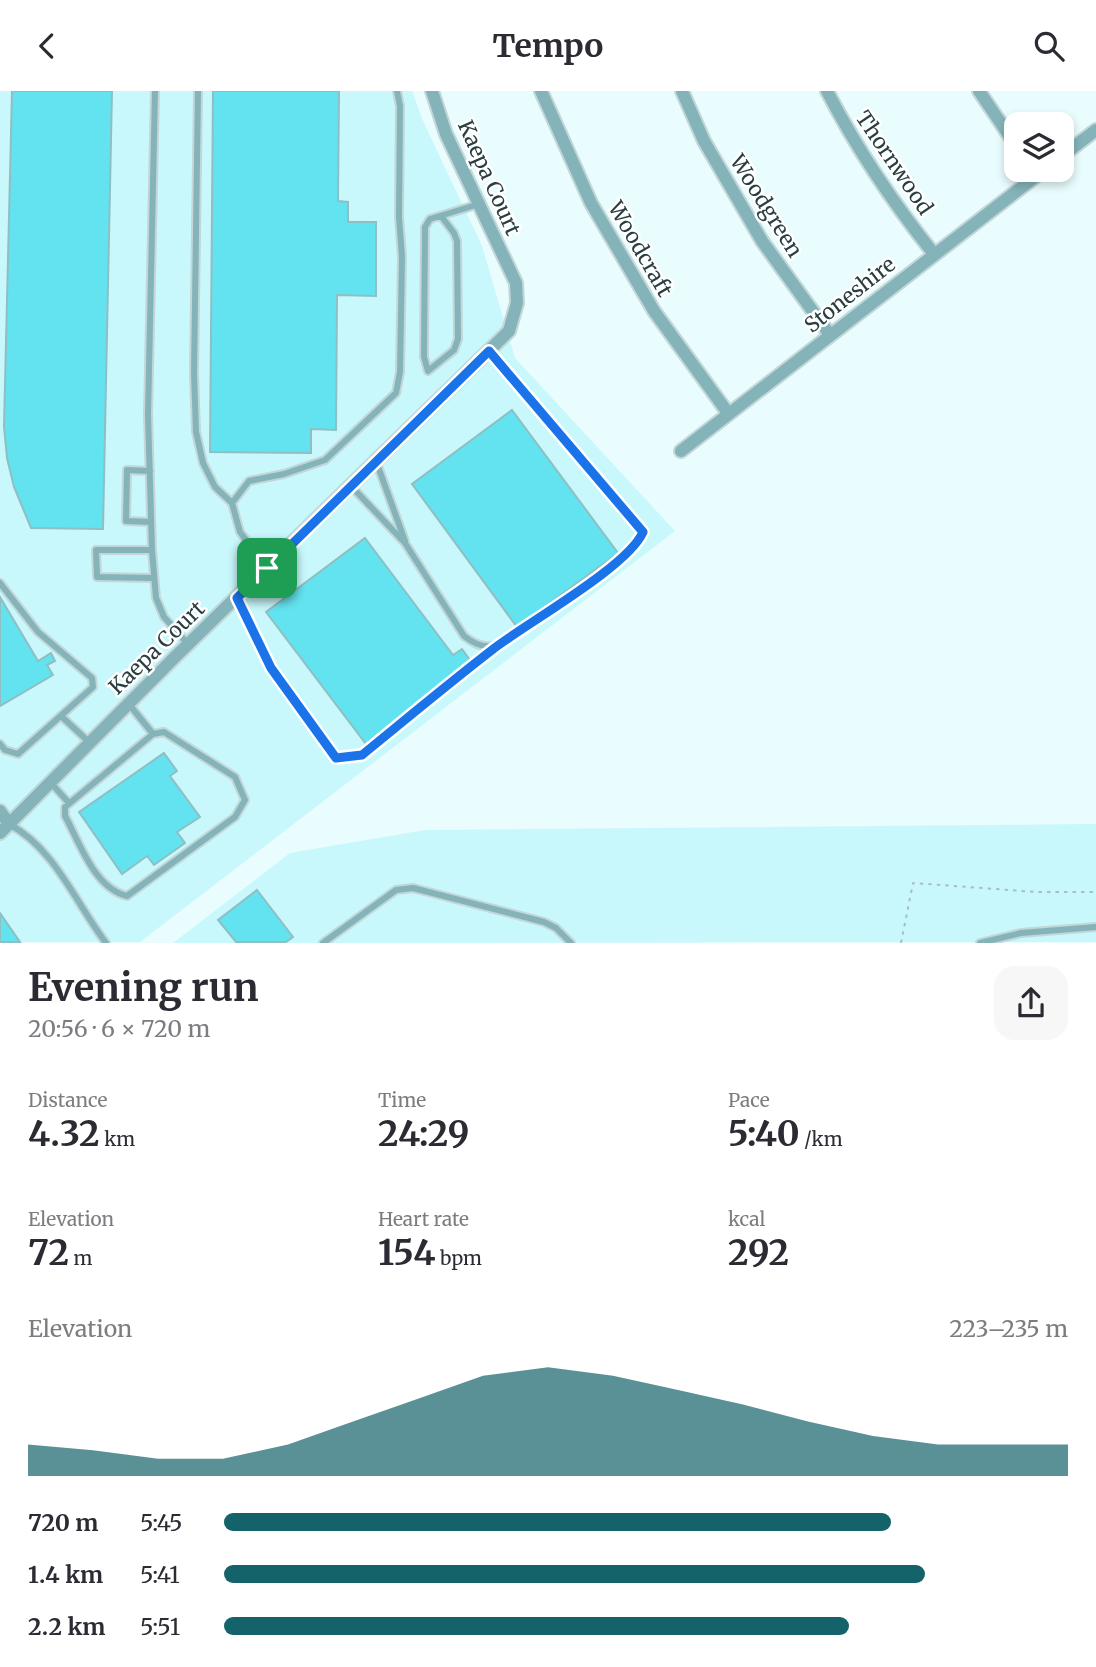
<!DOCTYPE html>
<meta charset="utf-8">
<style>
:root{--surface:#fff;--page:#f7f7f7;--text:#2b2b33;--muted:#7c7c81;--accent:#15636a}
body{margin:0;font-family:Merriweather,serif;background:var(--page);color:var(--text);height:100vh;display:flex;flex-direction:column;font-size:26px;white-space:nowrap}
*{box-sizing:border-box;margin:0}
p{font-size:23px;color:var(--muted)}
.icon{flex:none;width:38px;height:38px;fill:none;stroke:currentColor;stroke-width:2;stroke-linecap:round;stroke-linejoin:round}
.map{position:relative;height:852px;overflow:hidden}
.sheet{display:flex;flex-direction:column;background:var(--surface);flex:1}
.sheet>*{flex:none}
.fabs{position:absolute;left:1004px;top:21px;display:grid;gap:14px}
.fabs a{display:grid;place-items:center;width:70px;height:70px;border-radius:14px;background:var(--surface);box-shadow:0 4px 10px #0003;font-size:35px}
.pin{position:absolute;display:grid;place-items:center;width:60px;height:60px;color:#fff;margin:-30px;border-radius:14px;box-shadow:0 4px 10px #0006}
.round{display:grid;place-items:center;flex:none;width:74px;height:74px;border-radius:21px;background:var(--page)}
.summary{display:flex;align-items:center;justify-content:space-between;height:119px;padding:0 28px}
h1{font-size:38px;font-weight:700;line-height:52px}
.figures{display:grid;grid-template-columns:repeat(3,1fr);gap:10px;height:119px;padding:7px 28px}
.figures div{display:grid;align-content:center}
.figures b{font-size:35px;font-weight:700}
.figures small{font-size:19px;font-weight:400}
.figures p{font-size:19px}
.chart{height:196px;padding:14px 28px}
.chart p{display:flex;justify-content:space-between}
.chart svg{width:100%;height:126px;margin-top:7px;fill:var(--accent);opacity:.7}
ul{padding:0 28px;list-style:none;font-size:23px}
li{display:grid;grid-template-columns:112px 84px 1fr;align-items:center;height:52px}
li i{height:18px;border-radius:9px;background:var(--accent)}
header{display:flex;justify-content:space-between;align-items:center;height:91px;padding:0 28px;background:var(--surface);font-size:32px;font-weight:700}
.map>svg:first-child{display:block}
.built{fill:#c9f8fc}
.building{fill:#63e3ef;stroke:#8fbec3;stroke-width:2}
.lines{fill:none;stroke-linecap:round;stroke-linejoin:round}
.service-casing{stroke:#c3d6d8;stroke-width:10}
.minor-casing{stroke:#c3d6d8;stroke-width:16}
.path{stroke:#abbec0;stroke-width:2;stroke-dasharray:3.5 5;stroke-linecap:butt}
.service{stroke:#84b4b9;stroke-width:6}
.minor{stroke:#84b4b9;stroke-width:12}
.route-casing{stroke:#fff;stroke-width:14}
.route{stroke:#1a73e8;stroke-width:9}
.labels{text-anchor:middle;stroke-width:5;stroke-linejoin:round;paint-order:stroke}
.street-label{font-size:21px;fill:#2a3e40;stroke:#fff}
</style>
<header><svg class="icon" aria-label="back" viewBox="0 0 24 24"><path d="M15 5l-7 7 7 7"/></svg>Tempo<svg class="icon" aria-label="search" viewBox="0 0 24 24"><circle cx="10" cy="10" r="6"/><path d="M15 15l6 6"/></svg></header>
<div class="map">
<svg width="1096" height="852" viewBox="0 0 1096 852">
<rect width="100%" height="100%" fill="#e9fcfe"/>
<!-- built -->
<path class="built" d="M 0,0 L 412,0 L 423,30 L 482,155 L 515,267 L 675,440 L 140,851 L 0,851 Z
M 1096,733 L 1096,851 L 173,852 L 290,762 L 425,739 Z"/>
<!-- building -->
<path class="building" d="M 12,0 L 112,0 L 103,438 L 31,437 L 14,396 L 7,367 L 4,335 Z
M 213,0 L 339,0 L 338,110 L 348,111 L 348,131 L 376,131 L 376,205 L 337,204 L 336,339 L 311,338 L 311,362 L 210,361 Z
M 512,319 L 618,462 L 517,536 L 412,393 Z
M 365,447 L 453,564 L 462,558 L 470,569 L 366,653 L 266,521 Z
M 0,506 L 38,570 L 51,562 L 55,570 L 47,574 L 53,584 L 0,615 Z
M 164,662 L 177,680 L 170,685 L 200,726 L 177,741 L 185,752 L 154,774 L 147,765 L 122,783 L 79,721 Z
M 257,799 L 293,846 L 286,851 L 236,851 L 218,829 Z
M 0,822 L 20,851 L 0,851 Z"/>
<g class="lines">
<!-- service casing -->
<g class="service-casing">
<path id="service" d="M 155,0 L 148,324 L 152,459 L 156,507 L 164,526 L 188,553
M 198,0 L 194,282 L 196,341 L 203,372 L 215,396 L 232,412
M 441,125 L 454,142 L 457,150 L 458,248 L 454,259 L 428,280 L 424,266 L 425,136 L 430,128 L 479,113
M 376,370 L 405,450
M 150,380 L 127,379 L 126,430 L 151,431
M 351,395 L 405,452 L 464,545 C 483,560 494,557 513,546 C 543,524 630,472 643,441 L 489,260
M 152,459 L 96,459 L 97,486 L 154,487
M 267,477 L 240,441 L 232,412 L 249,390 L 284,383 L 325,369 L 396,302 L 400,281 L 402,166 L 399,126 L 400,15 L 397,0
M 0,492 L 38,541 L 92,587 L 93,596 L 18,663 L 5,659 L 0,653
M 237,507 L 271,577 L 336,667 L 362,664 L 495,556
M 128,612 L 153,643
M 61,625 L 89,651
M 164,641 L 235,686 L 245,709 L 235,726 L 127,805 C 94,797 80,752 65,725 L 65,716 L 153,643 Z
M 50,691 L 69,712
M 9,733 C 55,758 75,811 106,852
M 323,852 L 396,799 L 413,797 L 544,831 L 556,837 L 571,852
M 980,852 L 1021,842 L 1096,836"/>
</g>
<!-- minor casing -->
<g class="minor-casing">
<path id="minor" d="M 541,0 L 591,112 L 654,220 L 728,322
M 682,0 L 704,50 L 762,150 L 830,244
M 827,0 C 857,58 893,112 934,163
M 979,0 L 1017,56
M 1062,65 L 1096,39
M 681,360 L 1044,79
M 0,720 L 9,733
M 0,742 L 174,567 L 509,240 L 517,212 L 516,192 L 446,43 L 432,0"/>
</g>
<!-- path -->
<path class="path" d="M 901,852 L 913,792 L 1036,801 L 1096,801"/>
<!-- service -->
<use href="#service" class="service"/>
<!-- minor -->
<use href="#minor" class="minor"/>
</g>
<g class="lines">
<!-- route casing -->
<g class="route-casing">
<path id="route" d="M 489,260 L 643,441 C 628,476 525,533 492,559 C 448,593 405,629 362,664 L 336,667 L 271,577 L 237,507 Z"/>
</g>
<!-- route -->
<use href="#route" class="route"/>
</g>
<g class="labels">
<!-- street labels -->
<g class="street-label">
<text transform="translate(894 72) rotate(56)" y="7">Thornwood</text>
<text transform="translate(489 87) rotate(66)" y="7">Kaepa Court</text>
<text transform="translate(766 115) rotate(58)" y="7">Woodgreen</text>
<text transform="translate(640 158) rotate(60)" y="7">Woodcraft</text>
<text transform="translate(850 204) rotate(-38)" y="7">Stoneshire</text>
<text transform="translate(157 557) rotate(-44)" y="7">Kaepa Court</text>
</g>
</g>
</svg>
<div class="fabs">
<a><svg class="icon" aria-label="layers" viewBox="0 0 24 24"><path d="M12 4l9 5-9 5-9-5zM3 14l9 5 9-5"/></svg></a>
</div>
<div class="pin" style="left:267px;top:477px;background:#1e9e55"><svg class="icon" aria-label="arrive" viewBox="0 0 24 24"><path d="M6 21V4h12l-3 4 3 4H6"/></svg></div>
</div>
<section class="sheet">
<div class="summary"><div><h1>Evening run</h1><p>20:56 · 6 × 720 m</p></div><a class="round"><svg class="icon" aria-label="share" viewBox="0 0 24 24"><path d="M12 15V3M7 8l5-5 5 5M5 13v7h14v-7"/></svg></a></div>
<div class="figures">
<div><p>Distance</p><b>4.32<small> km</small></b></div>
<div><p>Time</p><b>24:29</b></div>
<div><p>Pace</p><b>5:40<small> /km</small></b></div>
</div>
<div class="figures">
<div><p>Elevation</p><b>72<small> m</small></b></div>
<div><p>Heart rate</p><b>154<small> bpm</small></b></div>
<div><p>kcal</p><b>292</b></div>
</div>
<div class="chart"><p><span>Elevation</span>223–235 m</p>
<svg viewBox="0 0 160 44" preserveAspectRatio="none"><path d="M0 44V33L10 35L20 38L30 38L40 33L50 25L60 17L70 9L80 6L90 9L100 14L110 19L120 25L130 30L140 33L150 33L160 33V44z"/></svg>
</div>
<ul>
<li><b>720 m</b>5:45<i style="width:79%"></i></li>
<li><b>1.4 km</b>5:41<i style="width:83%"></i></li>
<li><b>2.2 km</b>5:51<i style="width:74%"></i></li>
</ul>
</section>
